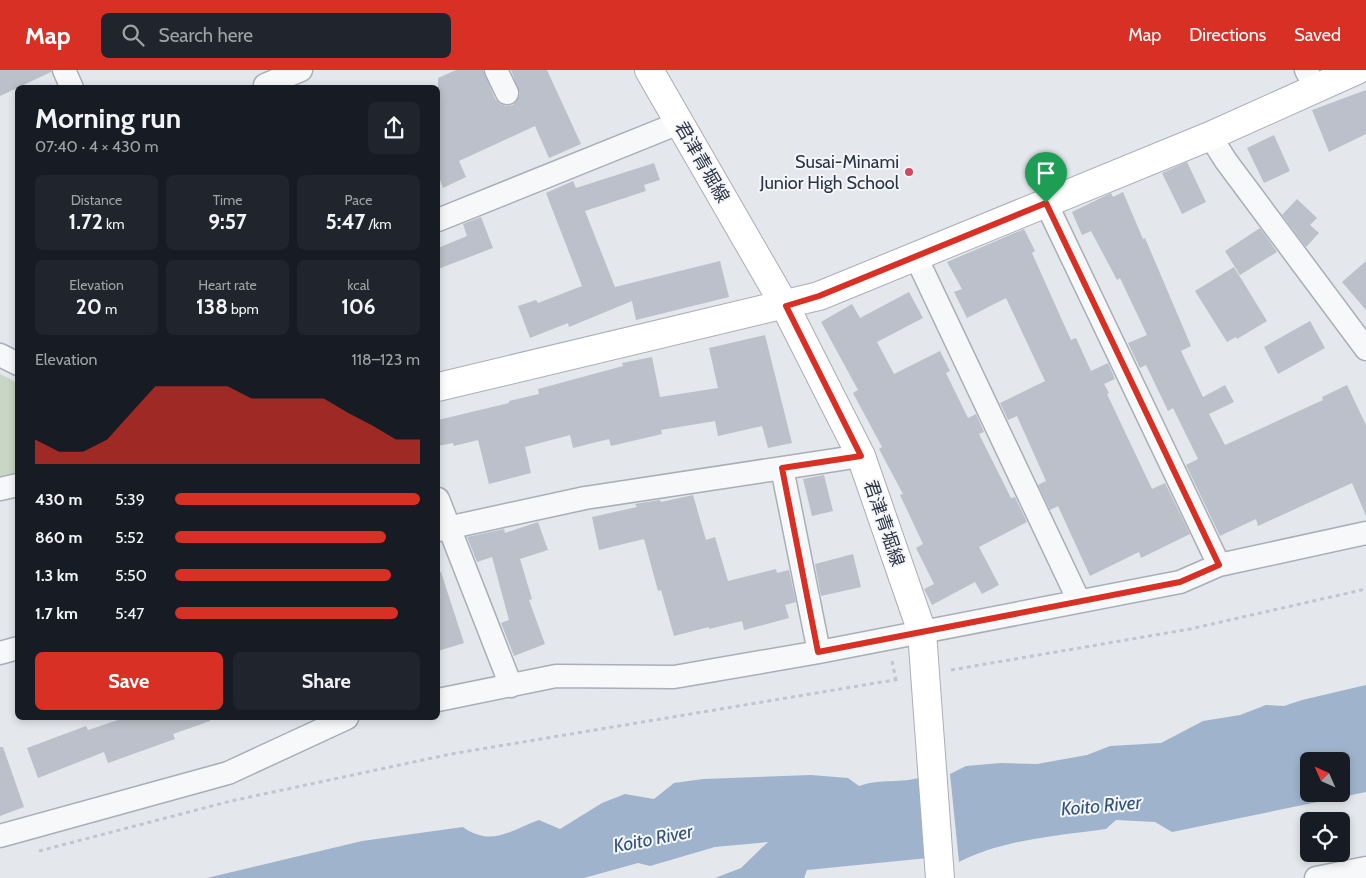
<!DOCTYPE html>
<meta charset="utf-8">
<style>
:root{--surface:#171b24;--page:#20242c;--text:#f1f3f6;--muted:#9ea1a6;--accent:#d93025}
body{margin:0;font-family:Cabin,"Noto Sans JP",sans-serif;background:var(--page);color:var(--text);height:100vh;display:flex;flex-direction:column;font-size:19px;white-space:nowrap}
*{box-sizing:border-box;margin:0}
p{font-size:16px;color:var(--muted)}
.icon{flex:none;width:28px;height:28px;fill:none;stroke:currentColor;stroke-width:2;stroke-linecap:round;stroke-linejoin:round}
.map{position:relative;flex:1;overflow:hidden}
.details{position:absolute;left:15px;top:15px;width:425px;height:635px;display:flex;flex-direction:column;background:var(--surface);border-radius:8px;box-shadow:0 2px 8px #0003}
.details>*{flex:none}
.needle{width:32px;rotate:315deg}
.controls{position:absolute;left:1300px;top:682px;display:grid;gap:10px}
.controls a{display:grid;place-items:center;width:50px;height:50px;border-radius:8px;background:var(--surface);box-shadow:0 2px 8px #0003;font-size:25px}
.pin{position:absolute;display:grid;place-items:center;width:42px;height:42px;color:#fff;margin:-51px -21px;border-radius:50% 50% 50% 0;rotate:-45deg;box-shadow:0 0 5px #0007}
.pin .icon{rotate:45deg}
.round{display:grid;place-items:center;flex:none;width:52px;height:52px;border-radius:8px;background:var(--page)}
.summary{display:flex;align-items:center;justify-content:space-between;height:85px;padding:0 20px}
h1{font-size:28px;font-weight:700;line-height:38px}
.stats{display:grid;grid-template-columns:repeat(3,1fr);gap:8px;height:85px;padding:5px 20px}
.stats div{display:grid;align-content:center;border-radius:8px;background:var(--page);text-align:center}
.stats b{font-size:21px;font-weight:700}
.stats small{font-size:14px;font-weight:400}
.stats p{font-size:14px}
.chart{height:140px;padding:10px 20px}
.chart p{display:flex;justify-content:space-between}
.chart svg{width:100%;height:90px;margin-top:5px;fill:var(--accent);opacity:.7}
.action{display:flex;gap:10px;margin-top:auto;padding:10px 20px}
.action a{flex:1;height:58px;border-radius:8px;background:var(--accent);color:#fff;font-size:20px;font-weight:700;line-height:58px;text-align:center}
.action a+a{background:var(--page);color:var(--text)}
ul{padding:0 20px;list-style:none;font-size:16px}
li{display:grid;grid-template-columns:80px 60px 1fr;align-items:center;height:38px}
li i{height:12px;border-radius:6px;background:var(--accent)}
header{display:flex;align-items:center;gap:30px;box-sizing:border-box;height:70px;padding:0 25px;background:var(--accent);color:#fff}
header strong{font-size:24px}
nav{display:flex;gap:28px;margin-inline-start:auto;font-size:18px}
.search{width:350px;height:45px;background:var(--page);display:flex;align-items:center;gap:12px;box-sizing:border-box;padding:0 18px;border-radius:8px;color:var(--muted);font-size:19px}
.map>svg:first-child{display:block}
.green{fill:#c9d6c5}
.water{fill:#9fb4cc;fill-rule:evenodd}
.building{fill:#bbc0ca}
.lines{fill:none;stroke-linecap:round;stroke-linejoin:round}
.street-casing{stroke:#a9aeb7;stroke-width:25}
.secondary-casing{stroke:#a9aeb7;stroke-width:30}
.path{stroke:#c2c5cb;stroke-width:3;stroke-dasharray:4 4;stroke-linecap:butt}
.street{stroke:#f7f8fa;stroke-width:22}
.secondary{stroke:#fff;stroke-width:28}
.route-casing{stroke:#fff;stroke-width:10}
.route{stroke:#d93025;stroke-width:6}
.poi-dot{fill:#d1495b;stroke:#f4f6f9;stroke-width:2}
.labels{text-anchor:middle;stroke-width:4;stroke-linejoin:round;paint-order:stroke}
.street-label{font-size:18px;fill:#2b3445;stroke:#f4f6f9}
.poi-label{font-size:18px;fill:#2b3445;stroke:#f4f6f9;text-anchor:end}
.water-label{font-size:19px;font-style:italic;fill:#34527a;stroke:#f4f6f9}
</style>
<header>
<strong>Map</strong>
<div class="search"><svg class="icon" aria-label="search" viewBox="0 0 24 24"><circle cx="10" cy="10" r="6"/><path d="M15 15l6 6"/></svg>Search here</div>
<nav><a>Map</a><a>Directions</a><a>Saved</a></nav>
</header>
<div class="map">
<svg width="1366" height="808" viewBox="0 0 1366 808">
<rect width="100%" height="100%" fill="#e4e7ec"/>
<!-- green -->
<path class="green" d="M 0,304 L 18,313 L 17,404 L 0,408 Z"/>
<!-- water -->
<path class="water" d="M 1366,615 L 1366,722 L 1172,762 L 1155,752 L 1116,750 L 1106,759 C 1057,766 1003,769 959,792 L 950,704 L 966,696 L 1001,693 L 1037,694 L 1087,685 L 1110,676 L 1161,673 L 1203,651 L 1240,645 L 1266,635 L 1284,636 L 1302,630 ZM 1341,691 L 1341,724 L 1309,724 L 1309,691 Z
M 811,705 L 848,708 L 859,716 C 882,708 900,714 922,707 L 928,788 L 807,800 L 804,808 L 715,808 L 741,798 L 768,772 L 715,777 L 650,796 L 638,793 L 584,808 L 207,808 L 362,771 L 463,757 C 491,777 509,761 539,750 L 560,759 L 602,733 L 625,724 L 654,729 L 674,713 L 703,709 Z"/>
<!-- building -->
<path class="building" d="M 0,0 L 51,0 L 51,2 L 0,26 Z
M 456,0 L 483,0 L 495,29 L 500,34 L 506,36 L 513,35 L 520,24 L 511,0 L 547,0 L 581,74 L 549,88 L 535,56 L 459,91 L 466,107 L 443,118 L 438,105 L 438,8 Z
M 1366,20 L 1366,64 L 1329,82 L 1312,40 Z
M 1274,65 L 1290,101 L 1264,113 L 1247,78 Z
M 1187,92 L 1206,132 L 1182,144 L 1162,103 Z
M 654,93 L 660,110 L 644,115 L 646,121 L 585,141 L 615,217 L 720,191 L 729,227 L 636,250 L 632,231 L 569,257 L 568,253 L 530,268 L 518,236 L 536,230 L 538,233 L 582,216 L 546,123 L 573,111 L 576,118 Z
M 1123,122 L 1143,169 L 1145,168 L 1191,276 L 1181,281 L 1203,327 L 1225,315 L 1234,332 L 1209,344 L 1225,375 L 1323,330 L 1322,327 L 1347,315 L 1366,355 L 1366,446 L 1352,413 L 1258,456 L 1256,449 L 1220,466 L 1186,395 L 1198,389 L 1173,338 L 1168,341 L 1146,295 L 1140,298 L 1128,273 L 1147,265 L 1120,208 L 1117,210 L 1091,161 L 1082,165 L 1072,142 L 1111,123 L 1113,127 Z
M 1297,129 L 1317,148 L 1310,155 L 1319,163 L 1306,177 L 1282,145 Z
M 481,147 L 493,178 L 438,199 L 438,178 L 467,166 L 463,154 Z
M 1260,158 L 1277,182 L 1240,205 L 1225,181 Z
M 1024,159 L 1035,181 L 1032,183 L 1071,270 L 1076,268 L 1091,301 L 1108,293 L 1115,309 L 1104,314 L 1109,323 L 1107,324 L 1152,419 L 1165,413 L 1190,464 L 1141,488 L 1139,482 L 1090,506 L 1058,436 L 1050,440 L 1038,415 L 1046,411 L 1017,346 L 1008,350 L 1000,333 L 1045,311 L 1006,228 L 967,248 L 954,222 L 962,219 L 947,192 Z
M 1366,191 L 1366,240 L 1342,212 Z
M 1234,197 L 1267,251 L 1237,269 L 1236,267 L 1227,272 L 1195,221 Z
M 909,222 L 923,248 L 877,272 L 894,304 L 940,281 L 950,301 L 946,303 L 968,348 L 976,344 L 984,362 L 979,364 L 1011,428 L 1015,427 L 1027,452 L 979,477 L 999,515 L 982,524 L 975,512 L 932,535 L 924,519 L 934,514 L 916,478 L 923,474 L 900,425 L 903,424 L 879,379 L 882,377 L 853,323 L 858,320 L 821,252 L 852,234 L 860,248 Z
M 1310,251 L 1325,278 L 1278,304 L 1264,277 Z
M 765,265 L 792,373 L 768,378 L 762,356 L 718,366 L 715,351 L 661,360 L 662,364 L 611,376 L 609,369 L 573,378 L 570,365 L 525,377 L 531,403 L 489,414 L 478,370 L 454,376 L 453,373 L 438,376 L 438,350 L 509,333 L 509,331 L 539,324 L 538,319 L 623,296 L 622,293 L 652,287 L 660,327 L 718,318 L 709,278 Z
M 824,405 L 833,441 L 812,446 L 803,409 Z
M 693,425 L 706,470 L 715,467 L 728,511 L 776,499 L 777,503 L 789,500 L 796,532 L 785,535 L 789,548 L 744,560 L 742,551 L 709,559 L 709,557 L 674,566 L 661,520 L 658,521 L 644,469 L 599,480 L 592,447 L 637,437 L 635,434 L 660,430 L 661,432 Z
M 538,452 L 548,480 L 520,489 L 532,529 L 529,530 L 545,574 L 514,586 L 501,553 L 509,550 L 492,487 L 477,492 L 467,467 L 504,459 L 505,463 Z
M 853,484 L 861,517 L 821,526 L 815,494 Z
M 441,502 L 464,573 L 438,581 L 438,503 Z
M 124,648 L 210,648 L 210,651 L 173,664 L 175,669 L 108,693 L 104,682 L 38,708 L 27,678 L 86,656 L 88,660 Z
M 0,677 L 3,677 L 24,737 L 0,746 Z"/>
<g class="lines">
<!-- street casing -->
<g class="street-casing">
<path id="street" d="M 64,0 L 72,18
M 496,0 L 507,23
M 1306,0 L 1315,17
M 265,15 L 301,0
M 1210,66 L 1226,91 L 1366,279
M 1046,133 L 1219,495
M 438,150 L 679,53
M 916,187 L 1079,531
M 0,285 L 18,294
M 782,398 L 819,582
M 0,419 L 18,415
M 438,429 L 511,616
M 438,460 L 585,428 L 861,386
M 0,583 L 18,578
M 438,630 L 556,606 L 674,607 L 819,582 L 1180,512 L 1219,495 L 1366,463
M 0,766 L 228,703 L 347,648
M 1316,808 L 1366,798"/>
</g>
<!-- secondary casing -->
<g class="secondary-casing">
<path id="secondary" d="M 649,0 L 785,236 L 861,386 L 922,562 L 940,808
M 438,317 L 819,226 L 1210,66 L 1357,0"/>
</g>
<!-- path -->
<path class="path" d="M 892,591 L 896,610
M 951,600 L 1190,559 L 1366,519
M 39,781 L 231,731 L 451,684 L 900,609"/>
<!-- street -->
<use href="#street" class="street"/>
<!-- secondary -->
<use href="#secondary" class="secondary"/>
</g>
<g class="lines">
<!-- route casing -->
<g class="route-casing">
<path id="route" d="M 1046,133 L 1219,495 L 1180,512 L 818,582 L 782,398 L 861,386 L 786,236 L 819,226 Z"/>
</g>
<!-- route -->
<use href="#route" class="route"/>
</g>
<!-- markers -->
<circle class="poi-dot" cx="909" cy="102" r="5"/>
<g class="labels">
<!-- street labels -->
<g class="street-label">
<text transform="translate(702 92) rotate(60)" y="6">君津青堀線</text>
<text transform="translate(884 453) rotate(71)" y="6">君津青堀線</text>
</g>
<!-- poi labels -->
<g class="poi-label">
<text x="899" y="98">Susai-Minami<tspan x="899" dy="21">Junior High School</tspan></text>
</g>
<!-- water labels -->
<g class="water-label">
<text transform="translate(1101 735) rotate(-5)" y="7">Koito River</text>
<text transform="translate(653 768) rotate(-11)" y="7">Koito River</text>
</g>
</g>
</svg>
<div class="controls">
<a><svg class="needle" viewBox="-14 -14 28 28"><path d="M0-13l5 13h-10z" fill="#e53935"/><path d="M0 13l5-13h-10z" fill="#9ea1a6"/></svg></a>
<a><svg class="icon" aria-label="locate" viewBox="0 0 24 24"><circle cx="12" cy="12" r="6"/><path d="M12 2v4M12 18v4M2 12h4M18 12h4"/></svg></a>
</div>
<div class="pin" style="left:1046px;top:133px;background:#1e9e55"><svg class="icon" aria-label="arrive" viewBox="0 0 24 24"><path d="M6 21V4h12l-3 4 3 4H6"/></svg></div>
<section class="details">
<div class="summary"><div><h1>Morning run</h1><p>07:40 · 4 × 430 m</p></div><a class="round"><svg class="icon" aria-label="share" viewBox="0 0 24 24"><path d="M12 15V3M7 8l5-5 5 5M5 13v7h14v-7"/></svg></a></div>
<div class="stats">
<div><p>Distance</p><b>1.72<small> km</small></b></div>
<div><p>Time</p><b>9:57</b></div>
<div><p>Pace</p><b>5:47<small> /km</small></b></div>
</div>
<div class="stats">
<div><p>Elevation</p><b>20<small> m</small></b></div>
<div><p>Heart rate</p><b>138<small> bpm</small></b></div>
<div><p>kcal</p><b>106</b></div>
</div>
<div class="chart"><p><span>Elevation</span>118–123 m</p>
<svg viewBox="0 0 160 44" preserveAspectRatio="none"><path d="M0 44V32L10 38L20 38L30 32L40 19L50 6L60 6L70 6L80 6L90 12L100 12L110 12L120 12L130 19L140 25L150 32L160 32V44z"/></svg>
</div>
<ul>
<li><b>430 m</b>5:39<i style="width:100%"></i></li>
<li><b>860 m</b>5:52<i style="width:86%"></i></li>
<li><b>1.3 km</b>5:50<i style="width:88%"></i></li>
<li><b>1.7 km</b>5:47<i style="width:91%"></i></li>
</ul>
<div class="action"><a>Save</a><a>Share</a></div>
</section>
</div>
